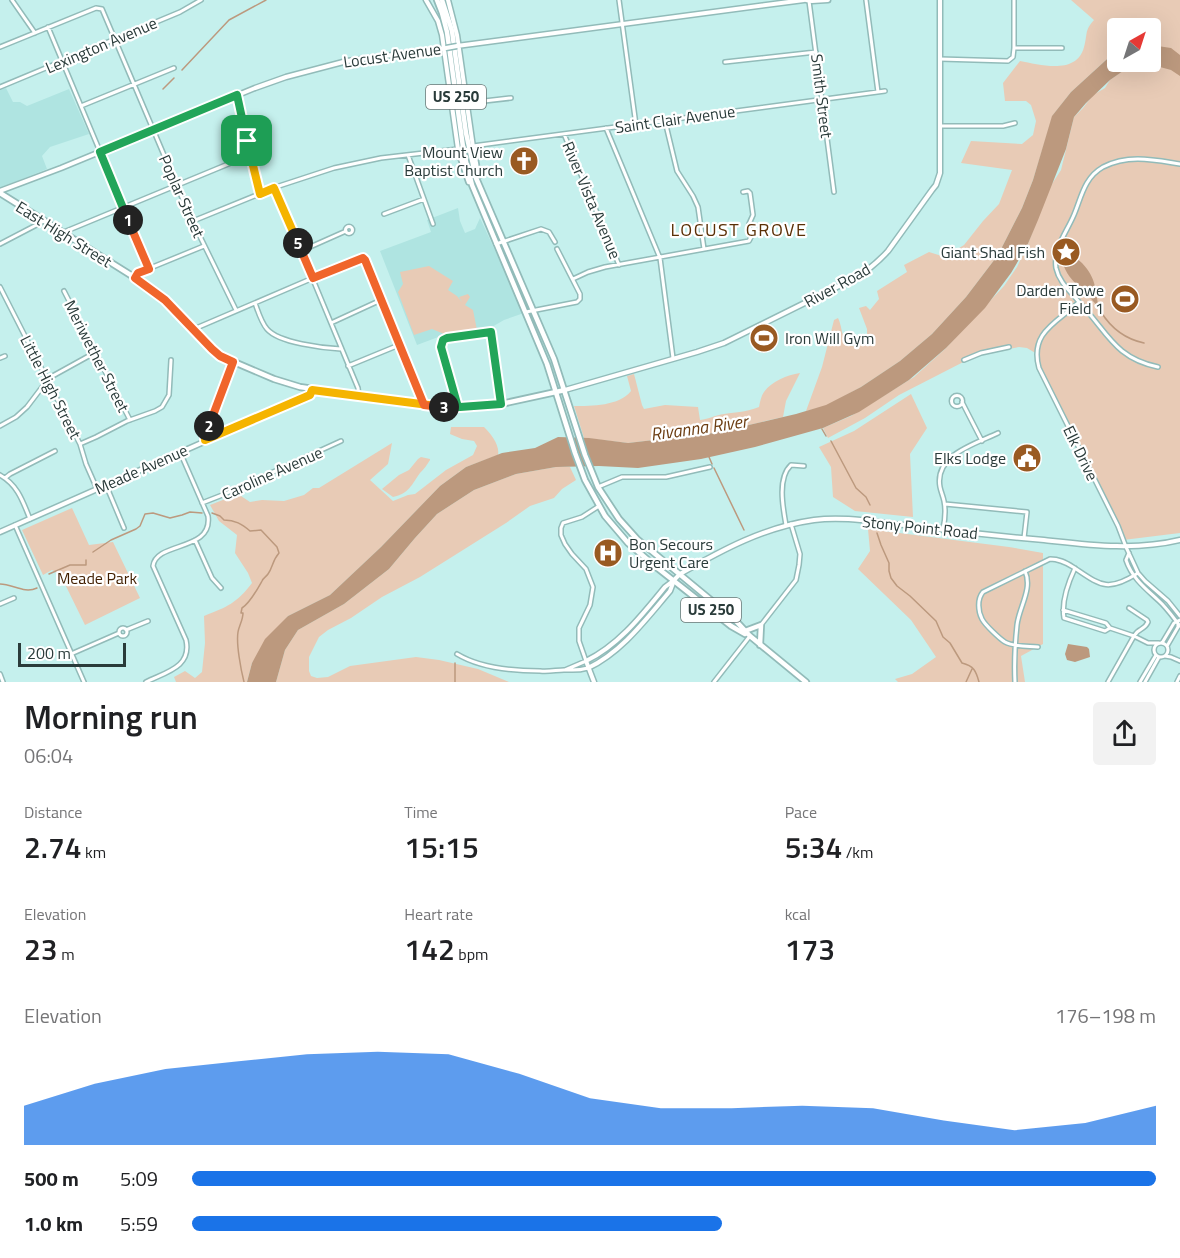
<!DOCTYPE html>
<meta charset="utf-8">
<style>
:root{--surface:#fff;--page:#f2f2f2;--text:#202124;--muted:#757577;--accent:#1a73e8}
body{margin:0;font-family:"Titillium Web",sans-serif;background:var(--page);color:var(--text);height:100vh;display:flex;flex-direction:column;font-size:22px;white-space:nowrap}
*{box-sizing:border-box;margin:0}
p{font-size:20px;color:var(--muted)}
.icon{flex:none;width:33px;height:33px;fill:none;stroke:currentColor;stroke-width:2;stroke-linecap:round;stroke-linejoin:round}
.map{position:relative;height:682px;overflow:hidden}
.sheet{display:flex;flex-direction:column;background:var(--surface);flex:1}
.sheet>*{flex:none}
.needle{width:39px;rotate:39deg}
.tools{position:absolute;left:1107px;top:18px;display:grid;gap:12px}
.tools a{display:grid;place-items:center;width:54px;height:54px;border-radius:6px;background:var(--surface);box-shadow:0 6px 24px #0002;font-size:30px}
.scale{position:absolute;left:18px;bottom:15px;width:108px;box-sizing:border-box;padding-left:6px;border:3px solid #2a3b3a;border-top:0;font-size:16px;line-height:21px;white-space:nowrap;color:#2a3b3a;-webkit-text-stroke:4px #fff;paint-order:stroke}
.pin{position:absolute;display:grid;place-items:center;width:51px;height:51px;color:#fff;margin:-26px;border-radius:12px;box-shadow:0 3px 9px #0006}
.km{position:absolute;width:30px;height:30px;margin:-15px;border-radius:50%;background:#222;color:#fff;font-size:16px;line-height:30px;text-align:center}
.round{display:grid;place-items:center;flex:none;width:63px;height:63px;border-radius:6px;background:var(--page)}
.headline{display:flex;align-items:center;justify-content:space-between;height:102px;padding:0 24px}
h1{font-size:33px;font-weight:600;line-height:45px}
.figures{display:grid;grid-template-columns:repeat(3,1fr);gap:9px;height:102px;padding:6px 24px}
.figures div{display:grid;align-content:center}
.figures b{font-size:30px;font-weight:600}
.figures small{font-size:16px;font-weight:400}
.figures p{font-size:16px}
.chart{height:168px;padding:12px 24px}
.chart p{display:flex;justify-content:space-between}
.chart svg{width:100%;height:108px;margin-top:6px;fill:var(--accent);opacity:.7}
ul{padding:0 24px;list-style:none;font-size:20px}
li{display:grid;grid-template-columns:96px 72px 1fr;align-items:center;height:45px}
li i{height:15px;border-radius:8px;background:var(--accent)}
.map>svg:first-child{display:block}
.built{fill:#afe4e1}
.green{fill:#e8cbb6}
.water{fill:#bc997e}
.lines{fill:none;stroke-linecap:round;stroke-linejoin:round}
.stream{stroke:#bc997e;stroke-width:1.5}
.minor-casing{stroke:#92bbb9;stroke-width:6}
.tertiary-casing{stroke:#92bbb9;stroke-width:7}
.secondary-casing{stroke:#92bbb9;stroke-width:7}
.primary-casing{stroke:#92bbb9;stroke-width:8}
.trunk-casing{stroke:#92bbb9;stroke-width:8}
.minor{stroke:#fff;stroke-width:3}
.tertiary{stroke:#fff;stroke-width:4}
.secondary{stroke:#fff;stroke-width:4}
.primary{stroke:#fff;stroke-width:4.5}
.trunk{stroke:#fff;stroke-width:4.5}
.tertiary-bridge-casing{stroke:#92bbb9;stroke-width:7;stroke-linecap:butt}
.tertiary-bridge{stroke:#fff;stroke-width:4}
.split-1-casing{stroke:#fff;stroke-width:12}
.split-2-casing{stroke:#fff;stroke-width:12}
.split-3-casing{stroke:#fff;stroke-width:12}
.split-4-casing{stroke:#fff;stroke-width:12}
.split-5-casing{stroke:#fff;stroke-width:12}
.split-6-casing{stroke:#fff;stroke-width:12}
.split-1{stroke:#22a559;stroke-width:8}
.split-2{stroke:#f0652b;stroke-width:8}
.split-3{stroke:#f5b400;stroke-width:8}
.split-4{stroke:#22a559;stroke-width:8}
.split-5{stroke:#f0652b;stroke-width:8}
.split-6{stroke:#f5b400;stroke-width:8}
.labels{text-anchor:middle;stroke-width:4.5;stroke-linejoin:round;paint-order:stroke}
.shield{fill:#fff;stroke:#6a7675;stroke-width:1.5}
.shield-label{font-size:15px;font-weight:bold;fill:#2a3b3a}
.street-label{font-size:16px;fill:#2a3b3a;stroke:#fff}
.poi-label{font-size:16px;fill:#2a3b3a;stroke:#fff;text-anchor:end}
.park-label{font-size:16px;fill:#411f00;stroke:#fff}
.neighbourhood-label{font-size:18px;letter-spacing:1.5px;fill:#5a3006;stroke:#fff}
.water-label{font-size:18px;font-style:italic;fill:#6c3d12;stroke:#fff}
</style>
<div class="map">
<svg width="1180" height="682" viewBox="0 0 1180 682">
<rect width="100%" height="100%" fill="#c5f0ed"/>
<!-- built -->
<path class="built" d="M 6,88 L 13,102 L 20,102 L 27,106 L 69,89 L 89,134 L 50,147 L 42,156 L 47,169 L 0,188 L 0,90 Z
M 458,208 L 460,221 L 465,233 L 475,229 L 480,218 L 524,313 L 504,320 L 485,331 L 441,336 L 417,345 L 380,251 L 431,232 L 427,220 Z"/>
<!-- green -->
<path class="green" d="M 1071,0 L 1180,0 L 1180,60 L 1151,52 L 1150,28 L 1118,28 L 1117,50 L 1071,92 L 1053,115 L 1033,180 L 1022,208 L 998,255 L 966,297 L 932,334 L 900,361 L 861,387 L 826,406 L 806,411 L 822,367 L 834,320 L 838,318 C 844,331 839,337 853,346 L 862,344 L 867,339 L 867,329 L 859,308 L 866,306 L 870,310 L 879,299 L 877,291 L 907,272 L 904,265 L 929,252 L 945,257 L 964,245 L 983,221 L 999,204 L 1012,170 L 961,163 L 971,141 L 1022,144 L 1033,135 L 1036,121 L 1031,105 L 1026,101 L 1005,101 L 1003,83 L 1020,61 C 1041,65 1077,75 1084,47 C 1088,34 1084,31 1094,20 Z
M 1146,63 L 1161,66 L 1180,73 L 1180,533 L 1123,540 L 1090,469 L 1040,371 L 1037,354 L 1027,348 L 1019,347 L 977,355 L 899,395 L 865,418 L 828,438 L 823,428 L 851,416 L 914,377 L 944,350 L 1004,286 L 1017,267 L 1027,246 L 1050,187 L 1061,170 L 1074,117 L 1083,108 L 1093,95 L 1105,88 L 1110,80 L 1132,64 Z
M 429,266 L 453,281 L 448,290 L 457,296 L 462,302 L 459,297 L 468,294 L 470,297 L 465,305 L 473,310 L 477,330 L 444,334 L 432,329 L 414,335 L 398,292 L 403,284 L 400,272 Z
M 800,373 L 786,401 L 783,417 L 714,433 L 628,443 L 584,438 L 574,406 C 592,406 619,406 631,391 L 627,376 L 634,374 L 642,405 L 644,409 L 665,405 L 698,407 L 700,420 C 709,419 716,415 724,414 C 738,412 745,412 759,407 C 760,402 761,396 764,392 C 772,381 787,375 800,373 Z
M 911,394 L 927,428 L 910,454 L 913,517 L 855,511 L 833,497 L 831,467 L 819,447 L 854,431 Z
M 451,427 L 484,427 C 491,434 500,445 498,455 L 466,467 L 440,486 L 381,547 L 330,595 L 288,616 L 252,663 L 247,682 L 176,682 L 174,677 L 185,671 L 195,678 L 202,672 L 205,643 L 204,616 C 227,607 237,603 252,583 L 248,573 L 235,553 L 237,535 L 219,521 L 210,505 L 238,494 L 250,502 L 262,500 L 284,501 L 304,495 L 313,488 L 319,488 L 392,443 L 388,464 L 370,480 L 393,501 L 408,495 L 415,494 L 446,470 L 473,455 L 477,446 L 474,441 L 462,439 L 450,434 Z
M 421,457 L 430,459 L 430,460 C 427,465 424,469 420,473 C 412,484 409,494 393,497 L 382,489 L 399,475 L 409,470 L 418,459 Z
M 556,467 L 570,467 L 576,480 L 562,489 L 554,498 L 530,506 L 506,523 L 420,577 L 382,597 L 351,618 L 328,630 L 319,637 L 309,657 L 309,671 L 311,676 L 317,678 L 328,677 L 350,666 L 416,657 L 439,660 L 478,669 L 509,682 L 276,682 L 285,650 L 298,630 L 344,604 L 389,569 L 415,538 L 437,514 L 474,490 L 516,474 Z
M 72,508 L 89,545 L 113,542 L 140,598 L 85,625 L 60,574 L 52,570 L 43,575 L 22,530 Z
M 868,529 L 1009,547 L 1043,553 L 1043,644 L 1021,656 L 1025,682 L 898,682 L 895,679 L 912,674 L 936,657 L 911,620 L 858,569 L 870,551 Z"/>
<!-- water -->
<path class="water" d="M 1151,45 L 1171,48 L 1180,55 L 1180,76 L 1171,70 L 1160,67 L 1146,63 L 1133,64 L 1110,80 L 1086,103 L 1074,117 L 1066,149 L 1038,220 L 1027,246 L 1011,273 L 985,308 L 946,348 L 909,380 L 859,412 L 823,428 L 755,447 L 701,459 L 638,468 L 599,466 L 556,467 L 516,474 L 474,490 L 437,514 L 415,538 L 389,569 L 344,604 L 298,630 L 285,650 L 276,682 L 247,682 L 252,663 L 265,639 L 288,616 L 330,595 L 381,547 L 440,486 L 466,467 L 502,453 L 535,448 L 558,437 L 589,438 L 628,443 L 714,433 L 796,414 L 826,405 L 861,387 L 900,361 L 932,334 L 966,297 L 998,255 L 1022,208 L 1033,180 L 1052,116 L 1071,92 L 1117,50 L 1118,62 L 1150,62 Z
M 1069,256 C 1076,257 1077,259 1082,263 C 1097,279 1095,290 1099,309 C 1089,292 1068,283 1063,263 L 1066,259 Z
M 1068,644 L 1087,647 L 1089,649 L 1090,657 L 1075,662 L 1067,660 L 1065,654 Z"/>
<g class="lines">
<!-- stream -->
<path class="stream" d="M 182,70 L 229,20 L 266,0
M 163,89 L 174,78
M 1101,312 C 1111,328 1125,339 1144,343
M 822,429 L 826,436
M 831,441 L 856,488 L 866,497 L 870,505
M 709,457 L 712,464
M 714,468 L 744,530
M 212,513 L 220,516 L 224,520 C 235,520 242,524 250,531 L 261,530 L 277,547 L 279,553 C 272,561 273,567 268,574 C 266,577 263,578 262,581 C 257,590 250,603 242,608 L 241,613 L 243,613 C 243,620 239,626 238,632 C 236,644 241,670 244,682
M 877,533 L 881,545 L 889,563 L 889,571 L 891,578 L 897,586 L 910,596 L 936,621 L 943,637 L 950,643 L 962,663 C 974,666 976,671 979,682
M 93,552 L 111,540 L 136,529 L 140,526 L 145,514 L 153,513 L 170,518 L 182,515 L 190,512 L 202,513
M 49,574 L 70,565 L 86,565 L 86,560
M 0,584 C 13,584 24,594 37,588
M 455,663 L 455,682
M 966,682 L 972,669"/>
<!-- minor casing -->
<g class="minor-casing">
<path id="minor" d="M 12,0 L 35,33
M 619,0 L 636,125
M 866,0 L 878,92
M 809,1 L 834,192
M 48,27 L 149,269
M 0,47 L 96,8 L 102,9 L 189,214 L 236,310
M 1014,48 L 1062,48
M 940,59 L 1008,61 L 1013,57 L 1014,48 L 1014,0
M 725,62 L 816,52
M 0,87 L 180,12 L 201,0
M 237,95 L 247,141 L 260,194
M 467,103 L 511,98
M 81,106 L 174,68
M 665,121 L 677,171 L 693,196 L 698,207 L 704,249
M 940,126 L 1003,126 L 1015,123
M 606,128 L 660,258 L 673,358
M 564,134 L 619,265
M 473,146 L 885,91
M 408,155 L 433,224
M 1180,164 C 1154,160 1129,154 1103,167 C 1096,171 1091,176 1087,183 C 1081,193 1078,206 1073,217 C 1066,233 1053,249 1056,268 C 1059,282 1070,291 1079,302 C 1058,322 1029,332 1039,368 L 1118,526 L 1126,547 L 1138,573 L 1145,581 L 1168,601 L 1180,616
M 275,188 L 358,388 L 359,396
M 384,214 L 424,199
M 193,221 L 279,186 L 334,168 L 381,158 L 458,149
M345.5 230a3.5 3.5 0 1 1 7 0a3.5 3.5 0 1 1-7 0Z
M 64,232 L 250,155
M 0,244 L 44,221
M 496,244 L 541,229 L 549,232 L 555,242
M 301,251 L 346,231
M 135,278 L 138,273 L 204,246
M 573,279 L 588,272 L 605,267 L 749,241 L 751,237 L 749,224 L 753,215 L 750,193 L 748,191 L 743,192
M 0,287 L 80,444 L 86,464 L 97,489
M 64,291 L 130,420
M 1079,302 C 1107,331 1114,358 1158,367
M 255,303 C 258,311 261,322 267,329 C 279,343 323,348 341,349
M 526,312 L 577,302 L 580,299 L 580,294 L 557,249
M 331,323 L 381,300
M 194,329 L 313,278 L 364,259 L 423,404
M 0,358 L 5,356
M 964,360 L 981,353 L 1009,347
M 348,366 L 399,345
M951.5 401a5.5 5.5 0 1 1 11 0a5.5 5.5 0 1 1-11 0Z
M 962,402 L 982,441
M 458,407 L 441,347 L 441,343 L 447,337 L 491,332 L 501,404
M 0,426 L 16,417 L 27,407 L 49,378 L 96,352
M 205,440 L 205,437 L 233,362
M 80,444 L 96,437 L 127,421 L 155,411 L 162,407 L 169,395 L 171,360
M 0,475 C 18,485 23,502 30,519
M 5,478 L 10,474 L 55,451
M 106,485 L 124,528
M 598,487 L 622,477 L 666,477 L 710,467
M 202,503 L 225,494 L 341,441
M 945,504 L 1027,512 L 1024,538
M 15,525 L 84,682
M 786,525 C 783,508 777,478 791,465 L 804,466
M 943,529 C 945,520 946,511 944,501 C 943,496 941,492 940,487 C 934,455 975,444 998,433
M 195,540 L 212,578 L 221,588
M 1129,553 L 1126,560 C 1132,578 1145,588 1158,600 C 1167,608 1173,617 1180,626
M 1075,568 C 1068,583 1061,601 1064,618 L 1105,631 L 1110,628
M 0,604 L 14,598
M 1063,610 L 1106,623 L 1110,628 L 1134,636 C 1139,627 1144,631 1148,622 L 1147,620 L 1129,608
M 761,625 L 796,580 L 799,565 L 800,554 L 791,524
M119 632a4 4 0 1 1 8 0a4 4 0 1 1-8 0Z
M 126,630 L 148,621
M 1162,643 L 1174,623 L 1180,620
M1154 650a7 7 0 1 1 14 0a7 7 0 1 1-14 0Z
M 1167,646 L 1178,627 L 1178,624
M 1038,647 C 1029,646 1014,647 1005,642 C 1000,639 985,625 982,619 C 978,611 977,599 983,592 L 1050,559 C 1059,559 1065,562 1073,567 C 1100,585 1107,593 1138,573
M 71,654 L 119,633
M 457,654 C 480,668 514,671 540,671 C 549,672 557,670 564,670 C 576,670 577,671 588,668
M 1165,656 L 1171,657 L 1180,661
M 565,670 L 586,661 L 579,641 L 579,628 L 590,605 L 593,587 L 586,569 L 572,554 L 565,544 L 561,535 L 561,528 L 563,523 L 582,517 L 599,506
M 0,674 L 3,682
M 146,682 C 166,672 192,667 186,640 L 153,566 C 156,541 213,552 208,516 L 180,452
M 714,682 L 750,636
M 1015,682 C 1014,663 1015,644 1017,625 C 1019,607 1033,589 1025,571
M 1108,682 L 1134,636 L 1148,643 L 1159,643
M 1140,682 L 1156,655
M 1145,682 L 1159,657
M 1177,682 L 1180,676"/>
</g>
<!-- tertiary casing -->
<g class="tertiary-casing">
<path id="tertiary" d="M 426,0 L 438,21 L 442,35 L 458,149
M 448,0 L 457,35 L 473,147
M 806,0 L 812,1 L 828,0
M 457,46 L 804,0
M 0,191 L 61,168 L 255,88 L 286,77 L 347,61 L 446,48
M 565,390 L 697,352 L 724,343 L 853,279 C 866,272 878,262 888,251 L 932,190 L 936,185 L 940,173 L 940,0
M 588,668 C 622,652 646,619 670,591 L 673,583
M 594,682 L 586,661 C 619,645 642,615 665,587 L 673,581"/>
</g>
<!-- secondary casing -->
<g class="secondary-casing">
<path id="secondary" d="M 0,532 L 310,395 L 312,390
M 673,581 L 680,574 C 722,550 764,527 814,520 C 844,516 874,522 904,525 C 951,531 998,536 1044,540 C 1090,545 1135,551 1180,540"/>
</g>
<!-- primary casing -->
<g class="primary-casing">
<path id="primary" d="M 0,193 L 145,284 L 165,300 L 212,349 L 220,356 L 274,379 L 300,387 L 438,407 L 458,407 L 501,404 L 565,390"/>
</g>
<!-- trunk casing -->
<g class="trunk-casing">
<path id="trunk" d="M 437,0 L 442,13 L 447,32 L 464,154 L 472,185 L 547,364 L 575,453 L 585,480 L 605,516 L 628,543 L 655,566 L 731,626 L 745,634
M 442,0 L 452,31 L 466,133 L 476,178 L 554,359 L 585,455 L 598,487 L 619,519 L 637,539 L 735,620 L 750,636 L 806,682
M 473,147 L 478,176
M 458,149 L 469,182
M 745,631 L 761,625 L 760,645"/>
</g>
<!-- minor -->
<use href="#minor" class="minor"/>
<!-- tertiary -->
<use href="#tertiary" class="tertiary"/>
<!-- secondary -->
<use href="#secondary" class="secondary"/>
<!-- primary -->
<use href="#primary" class="primary"/>
<!-- trunk -->
<use href="#trunk" class="trunk"/>
<!-- tertiary-bridge casing -->
<g class="tertiary-bridge-casing">
<path id="tertiary-bridge" d="M 446,48 L 457,46"/>
</g>
<!-- tertiary-bridge -->
<use href="#tertiary-bridge" class="tertiary-bridge"/>
</g>
<g class="lines">
<!-- split-1 casing -->
<g class="split-1-casing">
<path id="split-1" d="M 128,220 L 100,152 L 237,95 L 247,141"/>
</g>
<!-- split-2 casing -->
<g class="split-2-casing">
<path id="split-2" d="M 128,220 L 149,269 L 138,273 L 135,278 L 165,300 L 212,349 L 220,356 L 233,362 L 209,426"/>
</g>
<!-- split-3 casing -->
<g class="split-3-casing">
<path id="split-3" d="M 209,426 L 205,437 L 205,440 L 310,395 L 312,390 L 444,407"/>
</g>
<!-- split-4 casing -->
<g class="split-4-casing">
<path id="split-4" d="M 440,407 L 458,407 L 441,347 L 443,340 L 447,338 L 491,332 L 501,404 L 460,407 C 455,407 449,408 444,407"/>
</g>
<!-- split-5 casing -->
<g class="split-5-casing">
<path id="split-5" d="M 298,243 L 313,278 L 363,258 L 365,260 L 424,405 L 440,407"/>
</g>
<!-- split-6 casing -->
<g class="split-6-casing">
<path id="split-6" d="M 247,141 L 260,194 L 274,188 L 298,243"/>
</g>
<!-- split-1 -->
<use href="#split-1" class="split-1"/>
<!-- split-2 -->
<use href="#split-2" class="split-2"/>
<!-- split-3 -->
<use href="#split-3" class="split-3"/>
<!-- split-4 -->
<use href="#split-4" class="split-4"/>
<!-- split-5 -->
<use href="#split-5" class="split-5"/>
<!-- split-6 -->
<use href="#split-6" class="split-6"/>
</g>
<!-- icons -->
<defs>
<g id="church-disc" transform="scale(1.5)"><circle r="9.5" fill="#995a22" stroke="#fff"/><path d="M-1.2-6h2.4v3.5h3.3v2.4h-3.3V6h-2.4V-.1h-3.3v-2.4h3.3Z" fill="#fff"/></g>
<g id="sight-disc" transform="scale(1.5)"><circle r="9.5" fill="#995a22" stroke="#fff"/><path d="M0-6L1.8-2.2L6-1.7L2.9 1.2L3.7 5.4L0 3.3L-3.7 5.4L-2.9 1.2L-6-1.7L-1.8-2.2Z" fill="#fff"/></g>
<g id="stadium-disc" transform="scale(1.5)"><circle r="9.5" fill="#995a22" stroke="#fff"/><path d="M0-5a6.5 5 0 1 0 0 10a6.5 5 0 1 0 0-10ZM-3.5-1.8h7v3.6h-7Z" fill="#fff"/></g>
<g id="civic-disc" transform="scale(1.5)"><circle r="9.5" fill="#995a22" stroke="#fff"/><path d="M-.6-6.5H3V-4.5H.6V-3L4-1V1h2V6H-6V1h2V-1L-.6-3ZM-1.2 2.5V6h2.4V2.5Z" fill="#fff"/></g>
<g id="hospital-disc" transform="scale(1.5)"><circle r="9.5" fill="#995a22" stroke="#fff"/><path d="M-5-5h3v3.5h4V-5h3V5h-3V1.5h-4V5h-3Z" fill="#fff"/></g>
</defs>
<g fill-rule="evenodd">
<use href="#church-disc" x="524" y="161"/>
<use href="#sight-disc" x="1066" y="252"/>
<use href="#stadium-disc" x="1125" y="299"/>
<use href="#stadium-disc" x="764" y="338"/>
<use href="#civic-disc" x="1027" y="458"/>
<use href="#hospital-disc" x="608" y="553"/>
</g>
<g class="labels">
<!-- shield labels -->
<g class="shield">
<rect x="426" y="85" width="60" height="24" rx="4.5"/>
<rect x="681" y="598" width="60" height="24" rx="4.5"/>
</g>
<g class="shield-label">
<text x="456" y="102">US 250</text>
<text x="711" y="615">US 250</text>
</g>
<!-- street labels -->
<g class="street-label">
<text transform="translate(101 45) rotate(-23)" y="6">Lexington Avenue</text>
<text transform="translate(392 55) rotate(-8)" y="6">Locust Avenue</text>
<text transform="translate(822 96) rotate(83)" y="6">Smith Street</text>
<text transform="translate(675 119) rotate(-8)" y="6">Saint Clair Avenue</text>
<text transform="translate(182 196) rotate(66)" y="6">Poplar Street</text>
<text transform="translate(592 200) rotate(67)" y="6">River Vista Avenue</text>
<text transform="translate(64 234) rotate(32)" y="6">East High Street</text>
<text transform="translate(837 285) rotate(-29)" y="6">River Road</text>
<text transform="translate(97 356) rotate(63)" y="6">Meriwether Street</text>
<text transform="translate(51 387) rotate(63)" y="6">Little High Street</text>
<text transform="translate(1081 453) rotate(64)" y="6">Elk Drive</text>
<text transform="translate(141 469) rotate(-24)" y="6">Meade Avenue</text>
<text transform="translate(272 473) rotate(-24)" y="6">Caroline Avenue</text>
<text transform="translate(920 527) rotate(6)" y="6">Stony Point Road</text>
</g>
<!-- poi labels -->
<g class="poi-label">
<text x="503" y="158">Mount View<tspan x="503" dy="18">Baptist Church</tspan></text>
<text x="1045" y="258">Giant Shad Fish</text>
<text x="1104" y="296">Darden Towe<tspan x="1104" dy="18">Field 1</tspan></text>
<text x="785" y="344" text-anchor="start">Iron Will Gym</text>
<text x="1006" y="464">Elks Lodge</text>
<text x="629" y="550" text-anchor="start">Bon Secours<tspan x="629" dy="18">Urgent Care</tspan></text>
</g>
<!-- park labels -->
<g class="park-label">
<text x="97" y="584">Meade Park</text>
</g>
<!-- neighbourhood labels -->
<g class="neighbourhood-label">
<text x="739" y="236">LOCUST GROVE</text>
</g>
<!-- water labels -->
<g class="water-label">
<text transform="translate(699 428) rotate(-8)" y="6">Rivanna River</text>
</g>
</g>
</svg>
<div class="tools">
<a><svg class="needle" viewBox="-14 -14 28 28"><path d="M0-13l5 13h-10z" fill="#e53935"/><path d="M0 13l5-13h-10z" fill="#757577"/></svg></a>
</div>
<div class="scale">200 m</div>
<div class="pin" style="left:247px;top:141px;background:#1e9e55"><svg class="icon" aria-label="arrive" viewBox="0 0 24 24"><path d="M6 21V4h12l-3 4 3 4H6"/></svg></div>
<b class="km" style="left:128px;top:220px">1</b>
<b class="km" style="left:209px;top:426px">2</b>
<b class="km" style="left:444px;top:407px">3</b>
<b class="km" style="left:298px;top:243px">5</b>
</div>
<section class="sheet">
<div class="headline"><div><h1>Morning run</h1><p>06:04</p></div><a class="round"><svg class="icon" aria-label="share" viewBox="0 0 24 24"><path d="M12 15V3M7 8l5-5 5 5M5 13v7h14v-7"/></svg></a></div>
<div class="figures">
<div><p>Distance</p><b>2.74<small> km</small></b></div>
<div><p>Time</p><b>15:15</b></div>
<div><p>Pace</p><b>5:34<small> /km</small></b></div>
</div>
<div class="figures">
<div><p>Elevation</p><b>23<small> m</small></b></div>
<div><p>Heart rate</p><b>142<small> bpm</small></b></div>
<div><p>kcal</p><b>173</b></div>
</div>
<div class="chart"><p><span>Elevation</span>176–198 m</p>
<svg viewBox="0 0 160 44" preserveAspectRatio="none"><path d="M0 44V28L10 19L20 13L30 10L40 7L50 6L60 7L70 15L80 25L90 29L100 29L110 28L120 29L130 34L140 38L150 35L160 28V44z"/></svg>
</div>
<ul>
<li><b>500 m</b>5:09<i style="width:100%"></i></li>
<li><b>1.0 km</b>5:59<i style="width:55%"></i></li>
</ul>
</section>
